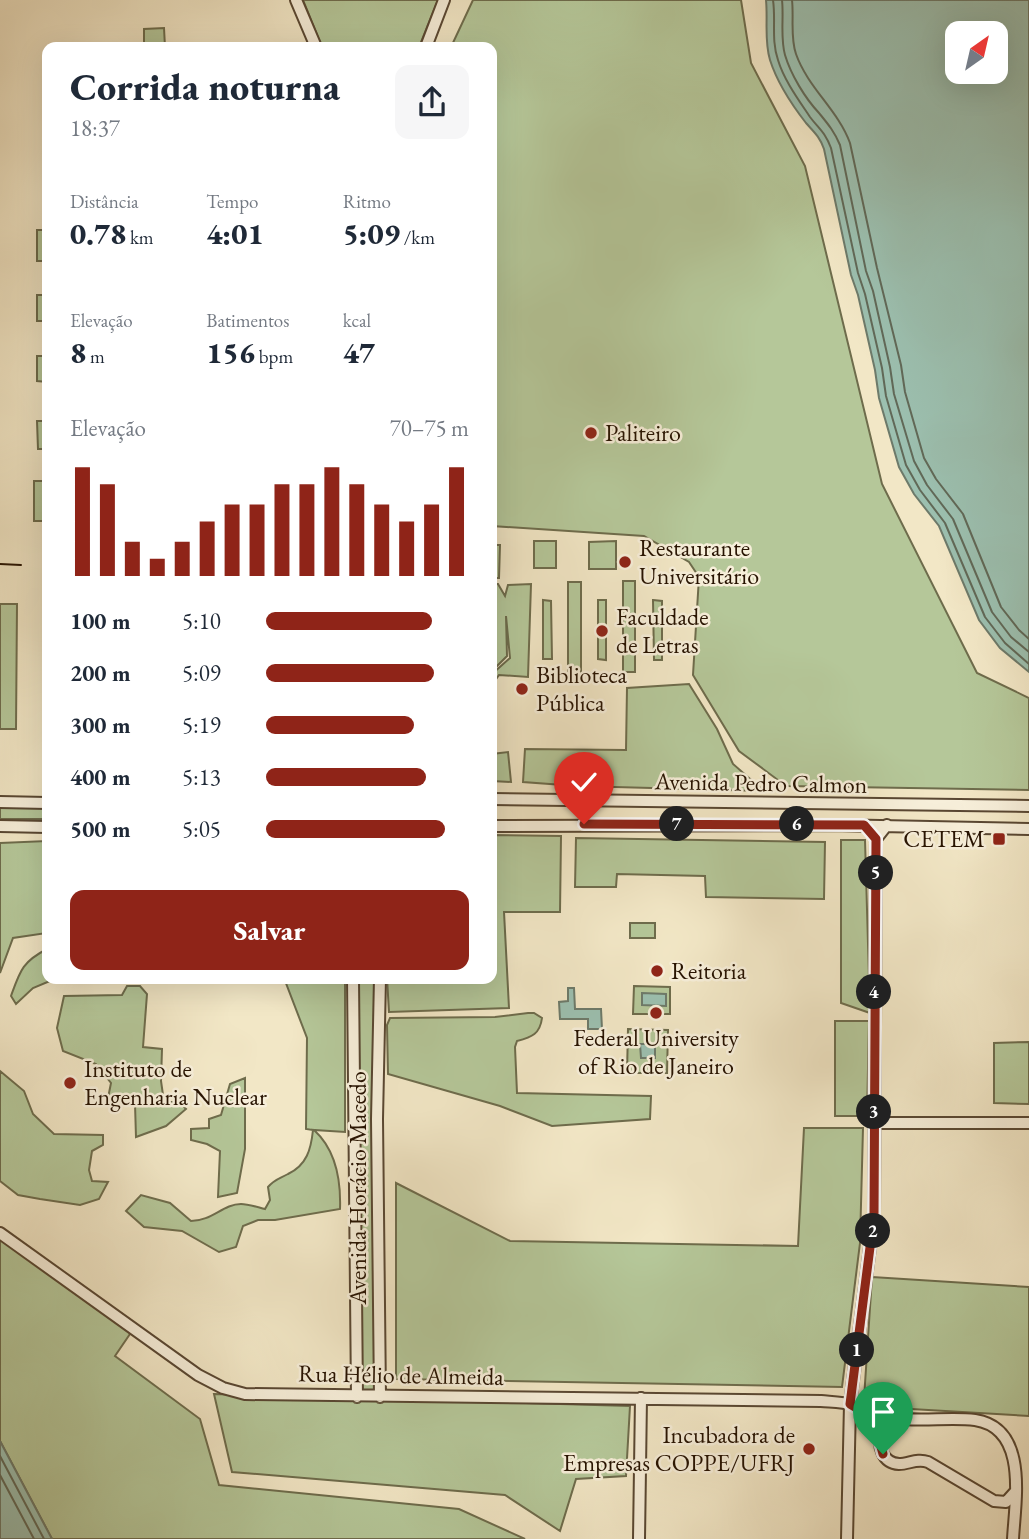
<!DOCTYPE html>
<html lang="pt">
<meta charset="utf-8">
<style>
:root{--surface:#fff;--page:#f6f6f7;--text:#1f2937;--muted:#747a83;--accent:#8f2418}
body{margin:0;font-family:"EB Garamond",serif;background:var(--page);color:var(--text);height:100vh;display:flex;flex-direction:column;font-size:26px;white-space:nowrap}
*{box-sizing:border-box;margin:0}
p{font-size:23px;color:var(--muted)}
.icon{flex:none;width:38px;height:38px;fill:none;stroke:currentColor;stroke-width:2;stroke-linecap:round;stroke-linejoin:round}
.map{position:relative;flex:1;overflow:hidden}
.panel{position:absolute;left:42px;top:42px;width:455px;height:942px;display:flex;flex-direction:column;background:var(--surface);border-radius:14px;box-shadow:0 7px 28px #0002}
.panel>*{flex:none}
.needle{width:46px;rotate:34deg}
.tools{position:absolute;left:945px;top:21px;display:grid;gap:14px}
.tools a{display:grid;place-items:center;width:63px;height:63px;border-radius:14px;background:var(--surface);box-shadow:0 7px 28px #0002;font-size:35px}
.pin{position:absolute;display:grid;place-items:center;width:60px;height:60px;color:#fff;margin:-72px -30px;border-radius:50% 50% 50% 0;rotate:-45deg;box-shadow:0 0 7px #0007}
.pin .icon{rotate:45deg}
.km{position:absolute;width:35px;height:35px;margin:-18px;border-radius:50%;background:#222;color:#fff;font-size:19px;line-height:35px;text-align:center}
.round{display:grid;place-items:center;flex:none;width:74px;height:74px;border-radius:14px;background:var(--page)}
.head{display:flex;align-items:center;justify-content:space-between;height:119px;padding:0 28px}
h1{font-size:38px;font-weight:800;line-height:52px}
.stats{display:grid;grid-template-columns:repeat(3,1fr);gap:10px;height:119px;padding:7px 28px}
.stats div{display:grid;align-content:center}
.stats b{font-size:30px;font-weight:800}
.stats small{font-size:19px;font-weight:400}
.stats p{font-size:19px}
.chart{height:196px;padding:14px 28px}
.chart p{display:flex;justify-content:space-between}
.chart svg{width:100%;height:126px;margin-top:7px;stroke:var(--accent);stroke-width:6}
.cta{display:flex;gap:14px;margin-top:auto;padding:14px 28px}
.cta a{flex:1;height:80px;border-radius:14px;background:var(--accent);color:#fff;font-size:28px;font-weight:800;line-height:80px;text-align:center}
ul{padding:0 28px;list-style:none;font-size:23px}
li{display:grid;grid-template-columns:112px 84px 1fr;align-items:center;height:52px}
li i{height:18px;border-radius:9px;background:var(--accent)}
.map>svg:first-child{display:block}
.green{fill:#b5c799;stroke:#6e6c4c;stroke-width:2}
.water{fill:#9cc0b0;stroke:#6d7a6a;stroke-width:2;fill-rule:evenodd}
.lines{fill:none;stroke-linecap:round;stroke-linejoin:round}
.shore{stroke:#616958;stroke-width:2}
.minor-casing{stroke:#594732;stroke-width:14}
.minor{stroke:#f7efda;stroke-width:10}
.tram{stroke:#261200;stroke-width:2}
.route-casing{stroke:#fff;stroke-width:14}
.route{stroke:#8f2418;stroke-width:9}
.poi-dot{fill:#8f2418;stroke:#f7efda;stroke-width:2.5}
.labels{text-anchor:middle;stroke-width:5;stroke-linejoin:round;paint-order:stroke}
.poi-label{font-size:24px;fill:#261200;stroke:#f7efda;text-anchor:start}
.street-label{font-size:24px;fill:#261200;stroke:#f7efda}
</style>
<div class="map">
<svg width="1029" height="1539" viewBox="0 0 1029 1539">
<rect width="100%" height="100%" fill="#f2e7c6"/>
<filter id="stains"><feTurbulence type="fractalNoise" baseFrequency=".00286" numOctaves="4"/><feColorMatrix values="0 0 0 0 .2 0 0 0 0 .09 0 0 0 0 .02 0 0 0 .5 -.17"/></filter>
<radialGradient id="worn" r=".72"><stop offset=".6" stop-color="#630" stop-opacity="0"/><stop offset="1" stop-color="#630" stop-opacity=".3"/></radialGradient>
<!-- green -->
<path class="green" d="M 303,0 L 438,0 L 419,47 L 322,47 Z
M 473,0 L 741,0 L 751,63 L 805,166 L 882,484 L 977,673 L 1029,698 L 1029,790 L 786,786 L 739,751 L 693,675 L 699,577 L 689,562 L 644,536 L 492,526 L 492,47 L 451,47 Z
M 164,28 L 165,47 L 144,47 L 144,29 Z
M 37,230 L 47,230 L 47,261 L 37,261 Z
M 37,295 L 47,295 L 47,321 L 37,321 Z
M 37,356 L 47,356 L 47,382 L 37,381 Z
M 37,421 L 47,421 L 47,449 L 38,449 Z
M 34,481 L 47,481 L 47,521 L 34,521 Z
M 534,541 L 556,541 L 556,568 L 534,568 Z
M 616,541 L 616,569 L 589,569 L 589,542 Z
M 492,545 L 500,545 L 499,578 L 492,578 Z
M 623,581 L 635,581 L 635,672 L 623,672 Z
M 568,582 L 581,582 L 581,674 L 568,674 Z
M 492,584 L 498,584 L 505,596 L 508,585 L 531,584 L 528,677 L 499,675 L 494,682 L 492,706 L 492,674 L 510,658 L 506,616 L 507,656 L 492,671 Z
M 543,600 L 551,601 L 552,659 L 543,659 Z
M 598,600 L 606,600 L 606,660 L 598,659 Z
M 653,600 L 662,601 L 662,660 L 654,660 Z
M 0,604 L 17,604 L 16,729 L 0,729 Z
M 689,684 L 717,729 L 733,764 L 764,791 L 577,786 L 523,782 L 525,749 L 626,750 L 627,688 Z
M 508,752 L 511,782 L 492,781 L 492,754 Z
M 0,807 L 47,807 L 47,819 L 0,819 Z
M 492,835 L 561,836 L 560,912 L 504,912 L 509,1008 L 389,1012 L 387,978 L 492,978 Z
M 576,838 L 825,842 L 824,899 L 706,897 L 705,876 L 617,874 L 616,887 L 575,887 Z
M 841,840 L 865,840 L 870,1013 L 841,1003 Z
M 47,841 L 47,933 L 13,938 L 0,973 L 0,843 Z
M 630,923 L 655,923 L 655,938 L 630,938 Z
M 47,949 L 47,978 L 57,978 L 33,988 L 16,1004 L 11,996 C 20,971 22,962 47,949 Z
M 284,978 L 345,978 L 345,1132 L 314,1130 C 336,1150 341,1181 340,1209 L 275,1220 L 258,1220 L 243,1226 L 236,1247 L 219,1252 L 182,1231 L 144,1227 L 126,1211 L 141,1195 L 170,1203 L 191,1221 C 212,1221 223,1204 241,1204 C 248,1204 257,1207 265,1209 L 270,1200 L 268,1187 C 275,1179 279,1179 288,1174 C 307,1165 311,1149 313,1130 L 306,1129 L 307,1038 Z
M 353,978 L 380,978 L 380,1397 L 357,1397 Z
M 127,986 L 140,986 L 147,994 L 143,1047 L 162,1049 L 161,1081 L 164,1102 L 180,1102 L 186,1109 L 166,1126 L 136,1137 L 135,1104 L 108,1098 L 111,1083 L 96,1064 L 63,1051 L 57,1028 L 64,996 L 122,995 Z
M 634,986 L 670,987 L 670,1014 L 633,1014 Z
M 528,1013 L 534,1013 L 542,1018 C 540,1034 532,1037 517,1041 L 515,1047 L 517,1093 L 651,1096 L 650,1119 L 552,1126 L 500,1106 L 388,1074 L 387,1025 L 390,1018 L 495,1017 Z
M 835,1021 L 869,1021 L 867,1116 L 835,1116 Z
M 628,1029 L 668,1030 L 667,1073 L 627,1073 Z
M 1029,1042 L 1029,1104 L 994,1103 L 994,1043 Z
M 0,1071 L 24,1091 L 33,1114 L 54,1134 L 103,1135 L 103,1145 L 92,1151 L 89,1170 L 92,1181 L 108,1182 L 99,1199 L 80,1205 L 40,1199 L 18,1195 L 0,1181 Z
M 245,1078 L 245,1149 L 237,1193 L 218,1197 L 220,1151 L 207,1144 L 191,1140 L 191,1129 L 209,1128 L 209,1119 L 221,1115 L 230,1084 Z
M 804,1128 L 863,1128 L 860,1243 L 842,1387 L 396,1379 L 396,1183 L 510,1241 L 798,1246 Z
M 0,1238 L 132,1331 L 115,1356 L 200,1419 L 219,1485 L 459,1509 L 525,1539 L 52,1539 L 0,1441 Z
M 872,1277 L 1029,1287 L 1029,1416 L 877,1407 L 864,1399 Z
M 214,1394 L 630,1406 L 626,1476 L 576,1479 L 560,1531 L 505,1495 L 232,1472 Z"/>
<!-- water -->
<path class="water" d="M 766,0 L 1029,0 L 1029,672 L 1000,648 L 979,620 L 939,526 L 914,494 L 899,467 L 879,398 L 875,370 L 858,295 L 851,275 L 824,149 C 820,137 814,132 806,123 C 792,105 777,82 770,60 C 764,41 768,20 766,0 ZM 996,33 L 996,72 L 957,72 L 957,33 Z
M 568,988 L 574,988 L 575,1009 L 601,1009 L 602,1029 L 588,1029 L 588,1019 L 560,1019 L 559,1002 L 568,1001 Z
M 642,993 L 666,994 L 666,1006 L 642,1005 Z
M 640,1044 L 655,1044 L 655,1058 L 641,1058 Z
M 0,1441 L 52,1539 L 0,1539 Z"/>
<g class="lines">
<!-- shore -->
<path class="shore" d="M 773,0 C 776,20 771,40 778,60 C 784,80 798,99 810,117 C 819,129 825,132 831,148 L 858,273 L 865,294 L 882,368 L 886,396 L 906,465 L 920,490 L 945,523 L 985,617 L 1005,643 L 1029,664
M 782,0 C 784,18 780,37 785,55 C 791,75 805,98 819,113 C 828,124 834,131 840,145 L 866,271 L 873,291 L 890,367 L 894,394 L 914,461 L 927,485 L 953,519 L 992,612 L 1011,637 L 1029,652
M 792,0 C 794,18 790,37 796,54 C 808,88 838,110 850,143 L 877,268 L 901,365 L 905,392 L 924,458 L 936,479 L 963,514 L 1001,607 L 1019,630 L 1029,639
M 0,1456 L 44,1539
M 0,1475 L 34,1539"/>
<!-- minor casing -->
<g class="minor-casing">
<path id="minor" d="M 296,0 L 316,47
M 426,47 L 444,0
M 492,799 L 1029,806
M 0,802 L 47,803
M 0,826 L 47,827
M 492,826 L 830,825 L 1029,829
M 353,978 L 357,1397
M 380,978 L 377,1119 L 380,1397
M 874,1123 L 1029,1123
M 0,1233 L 198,1375 L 223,1388 L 245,1394 L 821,1401 C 832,1402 843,1402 853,1405 C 870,1410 887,1418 905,1419 C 928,1421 952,1417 975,1420 C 1029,1428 1015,1501 1013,1539
M 862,1410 L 881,1433 C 878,1446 882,1463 899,1464 C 909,1464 917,1458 928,1462 L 994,1501 L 1006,1502 L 1015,1492
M 639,1539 L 641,1398
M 847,1539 L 850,1404 L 874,1216 L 876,839 L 887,825"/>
</g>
<!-- minor -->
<use href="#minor" class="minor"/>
<!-- tram -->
<path class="tram" d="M 0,564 L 21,565"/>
</g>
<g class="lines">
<!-- route casing -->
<g class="route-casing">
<path id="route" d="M 584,824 L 864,825 L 876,839 L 874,1216 L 850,1404 C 864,1412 873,1419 881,1433 L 880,1443 L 883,1454"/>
</g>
<!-- route -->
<use href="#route" class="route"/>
</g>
<!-- markers -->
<g class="poi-dot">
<circle cx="591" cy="433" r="7"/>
<circle cx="625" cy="562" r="7"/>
<circle cx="602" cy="631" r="7"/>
<circle cx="522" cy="689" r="7"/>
<rect x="992" y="832" width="14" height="14" rx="3.5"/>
<circle cx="657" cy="971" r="7"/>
<circle cx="656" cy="1013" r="7"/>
<circle cx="70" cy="1083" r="7"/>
<circle cx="809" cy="1449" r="7"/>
</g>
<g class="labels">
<!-- poi labels -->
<g class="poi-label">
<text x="605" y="441">Paliteiro</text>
<text x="639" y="556">Restaurante<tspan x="639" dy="28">Universitário</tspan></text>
<text x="616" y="625">Faculdade<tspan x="616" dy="28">de Letras</tspan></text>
<text x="536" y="683">Biblioteca<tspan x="536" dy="28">Pública</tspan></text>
<text x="985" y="847" text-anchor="end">CETEM</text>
<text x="671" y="979">Reitoria</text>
<text x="656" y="1046" text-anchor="middle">Federal University<tspan x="656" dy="28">of Rio de Janeiro</tspan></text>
<text x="84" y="1077">Instituto de<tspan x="84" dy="28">Engenharia Nuclear</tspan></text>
<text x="795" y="1443" text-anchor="end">Incubadora de<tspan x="795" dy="28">Empresas COPPE/UFRJ</tspan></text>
</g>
<!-- street labels -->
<g class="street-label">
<text transform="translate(761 783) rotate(1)" y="8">Avenida Pedro Calmon</text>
<text transform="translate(358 1188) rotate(-90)" y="8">Avenida Horácio Macedo</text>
<text transform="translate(401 1375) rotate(1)" y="8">Rua Hélio de Almeida</text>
</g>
</g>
<rect width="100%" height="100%" filter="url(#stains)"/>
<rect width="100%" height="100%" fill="url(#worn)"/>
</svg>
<div class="tools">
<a><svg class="needle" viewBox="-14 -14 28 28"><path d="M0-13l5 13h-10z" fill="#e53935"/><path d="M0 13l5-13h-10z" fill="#747a83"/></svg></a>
</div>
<div class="pin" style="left:883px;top:1454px;background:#1e9e55"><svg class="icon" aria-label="arrive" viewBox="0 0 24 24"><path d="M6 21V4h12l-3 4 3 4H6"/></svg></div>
<div class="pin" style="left:584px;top:824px;background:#d93025"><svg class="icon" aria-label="check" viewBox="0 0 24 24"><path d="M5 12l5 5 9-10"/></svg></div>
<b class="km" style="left:857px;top:1350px">1</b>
<b class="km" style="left:873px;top:1231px">2</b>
<b class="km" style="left:874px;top:1112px">3</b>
<b class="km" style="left:874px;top:992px">4</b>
<b class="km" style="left:876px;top:873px">5</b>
<b class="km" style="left:797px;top:824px">6</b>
<b class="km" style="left:677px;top:824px">7</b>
<section class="panel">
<div class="head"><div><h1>Corrida noturna</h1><p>18:37</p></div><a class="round"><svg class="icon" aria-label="share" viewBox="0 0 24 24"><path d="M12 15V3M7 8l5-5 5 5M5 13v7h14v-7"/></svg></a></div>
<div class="stats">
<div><p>Distância</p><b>0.78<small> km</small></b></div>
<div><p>Tempo</p><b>4:01</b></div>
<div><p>Ritmo</p><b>5:09<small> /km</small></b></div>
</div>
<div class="stats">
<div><p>Elevação</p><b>8<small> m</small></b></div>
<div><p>Batimentos</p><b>156<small> bpm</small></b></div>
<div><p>kcal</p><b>47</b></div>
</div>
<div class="chart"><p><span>Elevação</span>70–75 m</p>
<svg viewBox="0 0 160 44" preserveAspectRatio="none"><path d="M5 44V6M15 44V12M25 44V32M35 44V38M45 44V32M55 44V25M65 44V19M75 44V19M85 44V12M95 44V12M105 44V6M115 44V12M125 44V19M135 44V25M145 44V19M155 44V6"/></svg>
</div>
<ul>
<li><b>100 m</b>5:10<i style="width:82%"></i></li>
<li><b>200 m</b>5:09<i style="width:83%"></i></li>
<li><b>300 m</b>5:19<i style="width:73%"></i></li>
<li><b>400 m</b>5:13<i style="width:79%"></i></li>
<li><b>500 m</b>5:05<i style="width:88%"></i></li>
</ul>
<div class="cta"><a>Salvar</a></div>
</section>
</div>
